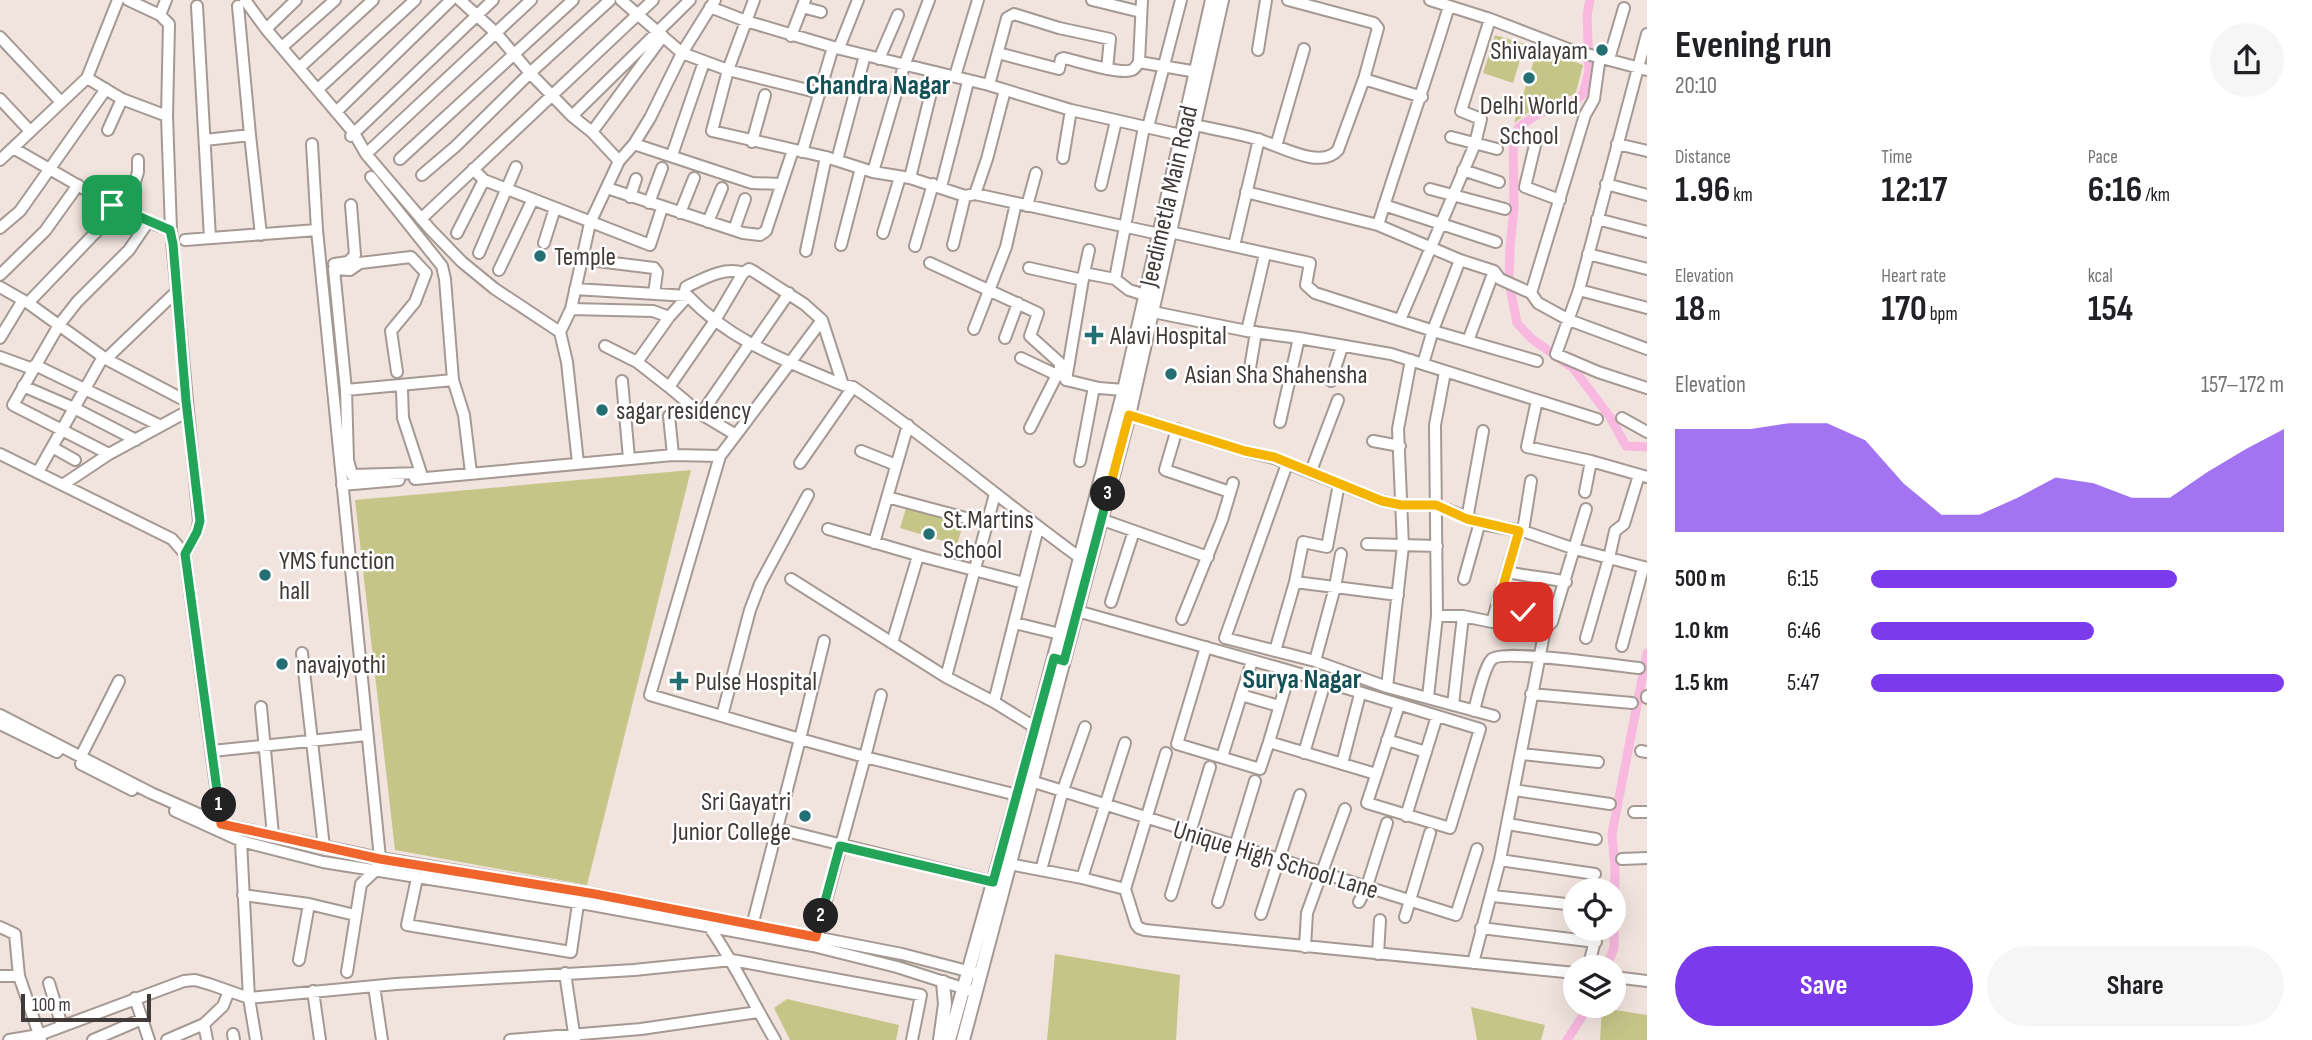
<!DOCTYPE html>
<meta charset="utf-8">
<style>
:root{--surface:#fff;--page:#f6f6f6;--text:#202124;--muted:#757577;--accent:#7c3aed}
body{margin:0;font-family:"Sofia Sans Condensed",sans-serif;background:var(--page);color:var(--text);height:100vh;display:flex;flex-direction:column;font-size:26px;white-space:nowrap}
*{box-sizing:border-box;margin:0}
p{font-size:23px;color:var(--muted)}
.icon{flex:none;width:38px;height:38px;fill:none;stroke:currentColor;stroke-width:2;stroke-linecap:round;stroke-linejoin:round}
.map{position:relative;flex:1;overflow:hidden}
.drawer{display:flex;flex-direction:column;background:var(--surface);width:665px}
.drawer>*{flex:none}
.tools{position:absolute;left:1563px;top:878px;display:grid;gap:14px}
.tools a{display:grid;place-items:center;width:63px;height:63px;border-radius:50%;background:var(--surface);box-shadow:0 7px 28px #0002;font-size:35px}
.scale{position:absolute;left:21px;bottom:18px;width:130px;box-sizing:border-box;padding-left:7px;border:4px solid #403b39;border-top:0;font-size:19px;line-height:24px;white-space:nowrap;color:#403b39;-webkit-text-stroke:5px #fff;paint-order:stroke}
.pin{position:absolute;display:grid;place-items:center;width:60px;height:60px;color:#fff;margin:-30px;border-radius:14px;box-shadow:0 4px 10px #0006}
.km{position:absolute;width:35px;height:35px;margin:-18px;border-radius:50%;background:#222;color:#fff;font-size:19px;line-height:35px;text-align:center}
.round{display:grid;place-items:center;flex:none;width:74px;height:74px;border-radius:37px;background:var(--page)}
.headline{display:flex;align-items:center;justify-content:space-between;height:119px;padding:0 28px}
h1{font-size:38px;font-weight:700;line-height:52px}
.figures{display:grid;grid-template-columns:repeat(3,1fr);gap:10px;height:119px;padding:7px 28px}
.figures div{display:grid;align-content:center}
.figures b{font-size:35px;font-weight:700}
.figures small{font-size:19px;font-weight:400}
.figures p{font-size:19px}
.chart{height:196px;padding:14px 28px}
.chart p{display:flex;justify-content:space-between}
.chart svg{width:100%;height:126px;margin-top:7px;fill:var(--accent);opacity:.7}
.button{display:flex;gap:14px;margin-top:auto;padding:14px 28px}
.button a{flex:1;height:80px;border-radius:42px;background:var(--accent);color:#fff;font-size:28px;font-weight:700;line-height:80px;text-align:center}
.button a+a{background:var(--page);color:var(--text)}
ul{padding:0 28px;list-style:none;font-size:23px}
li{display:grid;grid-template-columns:112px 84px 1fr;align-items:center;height:52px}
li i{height:18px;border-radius:9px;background:var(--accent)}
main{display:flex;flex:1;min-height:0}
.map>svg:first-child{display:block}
.green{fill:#c6c588}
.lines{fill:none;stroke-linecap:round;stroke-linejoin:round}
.canal{stroke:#f8b8df;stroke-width:9}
.minor-casing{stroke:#a59994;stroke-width:14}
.major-casing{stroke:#a59994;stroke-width:16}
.minor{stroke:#fff;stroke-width:10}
.major{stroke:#fff;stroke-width:12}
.split-1-casing{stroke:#fff;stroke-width:14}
.split-2-casing{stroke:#fff;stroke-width:14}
.split-3-casing{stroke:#fff;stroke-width:14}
.split-4-casing{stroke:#fff;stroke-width:14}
.split-1{stroke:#22a559;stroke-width:9}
.split-2{stroke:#f0652b;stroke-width:9}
.split-3{stroke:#22a559;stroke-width:9}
.split-4{stroke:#f5b400;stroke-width:9}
.poi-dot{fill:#246f74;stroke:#fff;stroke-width:2.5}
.labels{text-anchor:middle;stroke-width:5;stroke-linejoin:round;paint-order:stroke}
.poi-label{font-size:26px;fill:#403b39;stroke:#fff;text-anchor:start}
.street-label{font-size:26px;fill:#403b39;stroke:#fff}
.neighbourhood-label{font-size:28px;font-weight:bold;fill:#145156;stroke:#fff}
</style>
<main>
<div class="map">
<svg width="1647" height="1040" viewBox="0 0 1647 1040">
<rect width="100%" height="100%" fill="#f1e4de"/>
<!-- green -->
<path class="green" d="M 1495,35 L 1525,44 L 1513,83 L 1483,73 Z
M 1538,48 L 1583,65 L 1576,92 L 1573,95 L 1536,107 L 1514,123 Z
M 691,470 L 587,885 L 395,850 L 355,500 Z
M 906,508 L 963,525 L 957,545 L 900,528 Z
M 1055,954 L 1180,975 L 1176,1040 L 1047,1040 Z
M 787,999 L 899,1025 L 896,1040 L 790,1040 L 774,1008 Z
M 1471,1007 L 1545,1025 L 1541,1040 L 1477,1040 Z
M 1602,1008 L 1647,1015 L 1647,1040 L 1600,1040 Z"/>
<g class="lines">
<!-- canal -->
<path class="canal" d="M 1590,0 L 1587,15 L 1589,71 L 1583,94 L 1570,105 L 1539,113 L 1519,127 L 1513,140 L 1514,208 L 1510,248 L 1509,283 L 1517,323 L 1532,339 L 1573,368 L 1610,417 L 1626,446 L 1647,447
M 1606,968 L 1614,948 L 1615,868 L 1612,834 L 1647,653
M 1567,1040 L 1589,1006"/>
<!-- minor casing -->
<g class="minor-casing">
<path id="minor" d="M 128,0 L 160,15 L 166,0
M 245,0 L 266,29 L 354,133 L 366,154 L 430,229 L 462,262 L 495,289 L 560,332 L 567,362 L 578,463
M 460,0 L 496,33 L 530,73 L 572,116 L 592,132 L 619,161
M 621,0 L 682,53 L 728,70 L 820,93
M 754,0 L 728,70 L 712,131 L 826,157 L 873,172 L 910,178 L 965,196 L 975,194 L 1159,234
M 1092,0 L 1141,12
M 1430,0 L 1490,19 L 1568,49 L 1647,70
M 197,6 L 210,238
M 238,6 L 250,135
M 1449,6 C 1427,79 1401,151 1378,225 L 1460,260 L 1494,271 L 1500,279 L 1531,293 L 1538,303 L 1569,320 L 1647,349
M 710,7 L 746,21 L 840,49 L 989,85 L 1071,110 L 1181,135
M 802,7 L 821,12
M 160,15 L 169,24 L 167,116 L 171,230
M 266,29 L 296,0
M 1647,34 L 1579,290 L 1556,354 L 1598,372 L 1647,388
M 791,36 L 805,0
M 0,37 L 61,102
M 282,47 L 335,0
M 839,48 L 858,0
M 1258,50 L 1266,0
M 998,53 L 1059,69 L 1061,59 L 1064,58 C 1077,61 1121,75 1132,70 C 1135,69 1137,65 1139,62 L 1197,72
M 879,59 L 898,15
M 1609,59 L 1624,8
M 1139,62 L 1142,0
M 299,68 L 373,0
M 955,76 L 978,0
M 87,78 L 122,99 L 167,116
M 1364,79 L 1422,97
M 989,85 L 1007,18 L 1014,14 L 1059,28 L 1110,39 L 1107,69
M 318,89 L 415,0
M 0,99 L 30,131
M 336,112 L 451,0
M 572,116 L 690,0
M 1195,125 C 1216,130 1239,133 1260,140 C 1280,146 1321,170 1338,150 L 1364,79 L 1378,28 L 1374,23 L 1288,0
M 1148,127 L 1181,0
M 108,130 L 122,99
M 592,132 L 663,36
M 351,136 L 493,0
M 1451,137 L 1497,149
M 205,140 L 250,135 L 261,235
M 1536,141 L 1525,187 L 1560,200
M 752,142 L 765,95
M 312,144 L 317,230
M 634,144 L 752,183 L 781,184
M 1617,144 L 1647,151
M 1276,146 L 1304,49
M 13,148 L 112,205 L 148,222 L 129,250 L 77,302 L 59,325 L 13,405 L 109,454
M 802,152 L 833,47
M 366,154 L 531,0
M 672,155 L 704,62
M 1063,158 L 1071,110
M 400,159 L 573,0
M 0,160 L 87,78 L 118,0
M 837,160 L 865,55
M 473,169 L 484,180 L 650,245 L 662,208
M 1463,170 L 1499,182
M 873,172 L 904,66 L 929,0
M 422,175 L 456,146 L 530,73 L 610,0
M 371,177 L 442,266 L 445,279 L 453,380 L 400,385
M 910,178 L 936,72
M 1606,184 L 1647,195
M 1101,185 L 1116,121
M 941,187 L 968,82
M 607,188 L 743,233 L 760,235 L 766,231 L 793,150
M 1430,189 L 1505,209
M 1246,192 L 1378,225
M 975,194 L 987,159 L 1005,90
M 630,197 L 636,179
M 649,203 L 662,168
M 1384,205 L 1496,242
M 1027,206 L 1036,173
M 126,212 L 138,172 L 138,160
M 680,213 L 694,178
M 421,219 L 653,0
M 1597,219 L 1647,232
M 708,222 L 722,188
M 0,228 L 20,211 L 106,89
M 734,230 L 745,199
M 1170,232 L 1310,263 L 1306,285 L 1315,293 L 1440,333 L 1537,361
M 457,233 L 484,180
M 883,233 L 900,177
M 185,240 L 317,230 L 380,858 L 375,871 L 361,884 L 347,972
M 544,243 L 555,208
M 841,245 L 861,168
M 953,245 L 965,196
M 915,246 L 933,184
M 1234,246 L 1259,139
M 1089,250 L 1084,273 L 1115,279 L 1129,290 L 1145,295
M 806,251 L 826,157
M 479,253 L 516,167
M 1588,254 L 1647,269
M 581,259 L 654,268 L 657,272 L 654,294
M 930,263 L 1038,313 L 1030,336 L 1060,363 L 1060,369 L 1066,380 L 1099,388 L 1124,390
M 334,264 L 348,262 L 355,255 L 351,205
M 1029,268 L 1083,280
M 499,270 L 533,199
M 0,275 L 45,231 L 78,185
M 1115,279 L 1144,127
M 0,287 L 28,303 L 106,359 L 186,401
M 575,289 L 688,296 C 731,342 787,361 843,385 L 853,387 C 932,440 1003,502 1079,557
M 1579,290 L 1647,308
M 1531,293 L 1585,115 L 1594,99 L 1600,56
M 684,295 L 686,287 C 703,279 725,266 743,273 L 749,269 L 753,271 L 804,304 L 822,320 L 843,385
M 28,303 L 97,231 L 112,205
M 571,309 L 653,311 L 669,317
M 1153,312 L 1247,331 L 1299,338 L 1391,354 L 1597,419
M 1400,320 L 1475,144 L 1481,119 L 1461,111 L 1490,19
M 974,329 L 1006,247 L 1016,203
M 1247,331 L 1265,254
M 560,332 L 571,309 L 590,223 L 619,161 L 634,144 L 650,118 L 682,53 L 715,0
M 0,338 L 23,300
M 1005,338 L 1018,303
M 1468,341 L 1494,271
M 750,343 L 701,414 L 736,435 L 822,320
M 753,345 L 789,293
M 605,346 L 637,362
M 0,357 L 33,369
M 1021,358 L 1057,375
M 106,359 L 177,291
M 1423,364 L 1433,330 L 1460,260
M 35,365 L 161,426
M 1249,374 L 1256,332
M 453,380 L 464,415 L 471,473
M 1066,380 L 1084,273
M 622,381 L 629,458
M 1331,381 L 1342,347
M 23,386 L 74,408 L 136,440
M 669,387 L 637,362 L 669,317 L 688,296
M 346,390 L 400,385 L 402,391 L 403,418 L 421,473 L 352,475 L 348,460 L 346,390 L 334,269 L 350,270 L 360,263 L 411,257 L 426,273 L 415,302 L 391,331 L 397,372
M 1537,400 L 1527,447 L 1591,461 L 1647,477
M 701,414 L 669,387 L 714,322 L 743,273
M 1129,415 L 1245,451 L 1274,458 L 1382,501 L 1401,505 L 1435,505 L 1487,525 L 1523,531 L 1575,549 L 1647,568
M 669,416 L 673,455
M 1622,418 L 1647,432
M 1280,422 L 1299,338
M 1030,428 L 1060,369
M 1177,429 L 1165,470 L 1230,492
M 736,435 L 720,456 L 650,695 L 800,739 L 824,641
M 1373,441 L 1400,446
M 52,447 L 75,460
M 861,451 L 896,465
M 0,454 L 172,539 L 185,554 L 221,824
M 1080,461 L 1094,387
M 800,463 L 853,387
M 1287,464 L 1225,638 L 1315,661 L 1387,687 L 1494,716
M 1311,471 L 1338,400
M 38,472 L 103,357
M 415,479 L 673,455 L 720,456
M 64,484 L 109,454 L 188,411 L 171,230 L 148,222
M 342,485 L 399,480
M 1585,492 L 1591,461
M 887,497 L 988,524
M 1100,519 L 1208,557
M 1467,519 L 1483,431
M 828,529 L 924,557 L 1024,583
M 1523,531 L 1531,481
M 874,543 L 908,425
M 1367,544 L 1437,546
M 185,554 L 197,532 L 199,521 L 188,411
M 1508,572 C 1528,577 1546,577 1566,582
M 791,579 L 946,677 L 994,702 L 1038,528
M 1464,579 L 1480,522
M 1295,582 L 1398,595
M 1111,602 L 1134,531
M 1498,603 L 1523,612
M 1077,611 L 1290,671 L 1480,729 L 1450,828 L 1367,803 L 1399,705
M 1437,616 L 1463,616 L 1453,705
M 1463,616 L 1492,622 L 1519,531
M 1182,619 L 1222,520 L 1233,483
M 1015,623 L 1060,634
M 1586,638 L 1609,558 L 1615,531 L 1624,524 L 1639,475
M 892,643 L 918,556
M 1622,646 L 1643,568
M 1206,647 L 1177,744 L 1260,769 L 1269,742 L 1376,774
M 1275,651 L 1295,582 L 1303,542 L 1327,547 L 1339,484
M 302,653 L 324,847
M 1315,661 L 1335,587 L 1341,554
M 946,677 L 995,494
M 1387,687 L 1403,546 L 1398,429 L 1411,360
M 1531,694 L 1632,703
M 881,695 L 865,757 L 1017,795
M 1241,695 L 1279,706
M 1647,696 L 1647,698
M 1428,697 L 1437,616 L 1435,425 L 1445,372
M 994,702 L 1036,728
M 261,707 L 273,835
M 1474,711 C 1477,699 1484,667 1492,659 C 1503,649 1618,666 1639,668
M 0,715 L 151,793 L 221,824 L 380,858 L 595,894 L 902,954 L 975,973
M 722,716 L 750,610 L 760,584 L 808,495
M 0,724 L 57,752
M 1387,740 L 1426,752
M 1269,742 L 1290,671
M 212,751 L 367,735
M 1641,751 L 1647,752
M 1304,753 L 1325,682
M 1521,754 L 1598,762
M 81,756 L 119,681
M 1222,757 L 1252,661
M 81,764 L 132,790
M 1342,764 L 1360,694
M 1031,781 L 1456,915 L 1477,849
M 1514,790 L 1610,804
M 175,811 L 241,841 L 323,862 L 592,905 L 813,946 L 897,967 L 969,990
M 1634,812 L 1647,812
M 1406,816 L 1437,716
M 1508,824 L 1596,839
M 778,829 L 993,882
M 241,841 L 249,998 L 256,1040
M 1622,859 L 1647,858
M 1500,860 L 1595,874
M 1009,864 L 1082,878 L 1125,889 L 1136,924 L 1139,928 L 1145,930 L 1575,973
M 1041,870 L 1063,790 L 1085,727
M 417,878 L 407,925 L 571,952 L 578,904
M 1082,878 L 1125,743
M 1125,889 L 1166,753
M 243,895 L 309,904 L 355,915
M 1171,895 L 1210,767
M 1493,896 L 1575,905
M 1218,902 L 1255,781
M 1359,902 L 1367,886 L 1387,823
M 1261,914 L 1300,795
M 1405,917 L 1430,833
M 752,926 L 800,739 L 865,757 L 816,937
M 0,927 L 15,934 L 19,976 L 41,1040
M 710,928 C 735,964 753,1003 775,1040
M 1481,928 L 1596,942
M 1305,947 L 1307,913 L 1345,809
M 1378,954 L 1380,920
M 299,960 L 309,904
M 1473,963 L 1500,860 L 1545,629 L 1552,622 L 1586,509
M 1588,968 L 1598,929
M 565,973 L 575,1040
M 0,976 L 19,976
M 1614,977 L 1647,981
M 49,983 L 62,1026
M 374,986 L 382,1040
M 313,991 L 320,1040
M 135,998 L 149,1040
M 204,1024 L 223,1006 L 229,991
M 233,1034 L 234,1040
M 9,1040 L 39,1035 L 184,981 L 195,980 L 209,984 L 249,998 L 396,984 L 634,970 L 732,960 L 921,995 L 912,1040
M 93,1040 L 142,1019
M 167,1040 L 204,1024 L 207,1040
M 510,1040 L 641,1029 L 758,1012"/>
</g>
<!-- major casing -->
<g class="major-casing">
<path id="major" d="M 940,1040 L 945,1004 L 943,982
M 949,1040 L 1023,776 L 1124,390 L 1212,0
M 963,1040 L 1129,415 L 1222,0"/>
</g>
<!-- minor -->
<use href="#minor" class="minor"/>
<!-- major -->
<use href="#major" class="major"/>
</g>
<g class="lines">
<!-- split-1 casing -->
<g class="split-1-casing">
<path id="split-1" d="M 112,205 L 170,230 L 173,244 L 186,401 L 200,521 L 197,532 L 185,554 L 219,805"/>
</g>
<!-- split-2 casing -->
<g class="split-2-casing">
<path id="split-2" d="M 219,805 L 221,824 L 380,859 L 595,894 L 816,937 L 821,916"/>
</g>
<!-- split-3 casing -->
<g class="split-3-casing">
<path id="split-3" d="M 821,916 L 840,846 L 993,882 L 1054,658 L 1064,661 L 1108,494"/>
</g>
<!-- split-4 casing -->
<g class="split-4-casing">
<path id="split-4" d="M 1108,494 L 1129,415 L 1245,451 L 1274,457 L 1382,501 L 1401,505 L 1436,505 L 1467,519 L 1519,531 L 1498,603 L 1523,612"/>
</g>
<!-- split-1 -->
<use href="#split-1" class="split-1"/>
<!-- split-2 -->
<use href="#split-2" class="split-2"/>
<!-- split-3 -->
<use href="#split-3" class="split-3"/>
<!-- split-4 -->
<use href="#split-4" class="split-4"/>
</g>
<!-- markers -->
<g class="poi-dot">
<circle cx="1602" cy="50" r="7"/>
<circle cx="1529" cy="78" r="7"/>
<circle cx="540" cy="256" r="7"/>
<path d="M1090.5 324.5h7v7h7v7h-7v7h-7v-7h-7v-7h7z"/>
<circle cx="1171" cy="374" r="7"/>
<circle cx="602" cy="410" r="7"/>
<circle cx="929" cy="534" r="7"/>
<circle cx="265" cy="575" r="7"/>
<circle cx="282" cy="664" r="7"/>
<path d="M675.5 670.5h7v7h7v7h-7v7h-7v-7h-7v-7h7z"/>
<circle cx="805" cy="816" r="7"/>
</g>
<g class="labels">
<!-- poi labels -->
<g class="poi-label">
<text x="1588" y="59" text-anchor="end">Shivalayam</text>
<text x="1529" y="114" text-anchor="middle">Delhi World<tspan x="1529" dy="30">School</tspan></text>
<text x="554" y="265">Temple</text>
<text x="1110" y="344">Alavi Hospital</text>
<text x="1185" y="383">Asian Sha Shahensha</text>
<text x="616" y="419">sagar residency</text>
<text x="943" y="528">St.Martins<tspan x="943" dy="30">School</tspan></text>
<text x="279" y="569">YMS function<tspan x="279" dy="30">hall</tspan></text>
<text x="296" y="673">navajyothi</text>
<text x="695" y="690">Pulse Hospital</text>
<text x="791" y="810" text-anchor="end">Sri Gayatri<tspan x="791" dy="30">Junior College</tspan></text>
</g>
<!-- street labels -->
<g class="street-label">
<text transform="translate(1168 196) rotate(-77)" y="9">Jeedimetla Main Road</text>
<text transform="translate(1276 859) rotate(17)" y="9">Unique High School Lane</text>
</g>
<!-- neighbourhood labels -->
<g class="neighbourhood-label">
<text x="878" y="94">Chandra Nagar</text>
<text x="1302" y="688">Surya Nagar</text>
</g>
</g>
</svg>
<div class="tools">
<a><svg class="icon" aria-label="locate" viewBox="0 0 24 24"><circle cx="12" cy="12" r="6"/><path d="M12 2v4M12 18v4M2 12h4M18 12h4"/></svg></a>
<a><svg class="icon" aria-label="layers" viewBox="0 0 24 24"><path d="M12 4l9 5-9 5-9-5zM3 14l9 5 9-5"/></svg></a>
</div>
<div class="scale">100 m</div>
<div class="pin" style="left:112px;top:205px;background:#1e9e55"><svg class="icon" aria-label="arrive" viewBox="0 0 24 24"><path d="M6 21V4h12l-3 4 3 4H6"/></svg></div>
<div class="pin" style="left:1523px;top:612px;background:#d93025"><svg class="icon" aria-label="check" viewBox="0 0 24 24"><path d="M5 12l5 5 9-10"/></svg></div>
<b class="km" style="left:219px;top:805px">1</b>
<b class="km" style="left:821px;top:916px">2</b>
<b class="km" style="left:1108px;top:494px">3</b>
</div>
<section class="drawer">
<div class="headline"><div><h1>Evening run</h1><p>20:10</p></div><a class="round"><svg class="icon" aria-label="share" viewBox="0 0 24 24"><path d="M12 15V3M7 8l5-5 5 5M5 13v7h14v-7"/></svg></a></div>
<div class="figures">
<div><p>Distance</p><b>1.96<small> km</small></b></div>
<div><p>Time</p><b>12:17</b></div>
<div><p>Pace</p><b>6:16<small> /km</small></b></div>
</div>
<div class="figures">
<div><p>Elevation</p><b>18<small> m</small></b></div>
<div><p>Heart rate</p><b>170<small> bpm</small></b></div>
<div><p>kcal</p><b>154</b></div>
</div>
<div class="chart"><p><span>Elevation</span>157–172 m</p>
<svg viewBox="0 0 160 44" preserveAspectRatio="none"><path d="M0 44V8L10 8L20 8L30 6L40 6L50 12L60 27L70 38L80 38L90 32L100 25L110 27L120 32L130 32L140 23L150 15L160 8V44z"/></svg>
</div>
<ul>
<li><b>500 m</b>6:15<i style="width:74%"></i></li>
<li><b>1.0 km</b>6:46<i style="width:54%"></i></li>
<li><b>1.5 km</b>5:47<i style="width:100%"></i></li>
</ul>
<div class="button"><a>Save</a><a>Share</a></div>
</section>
</main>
